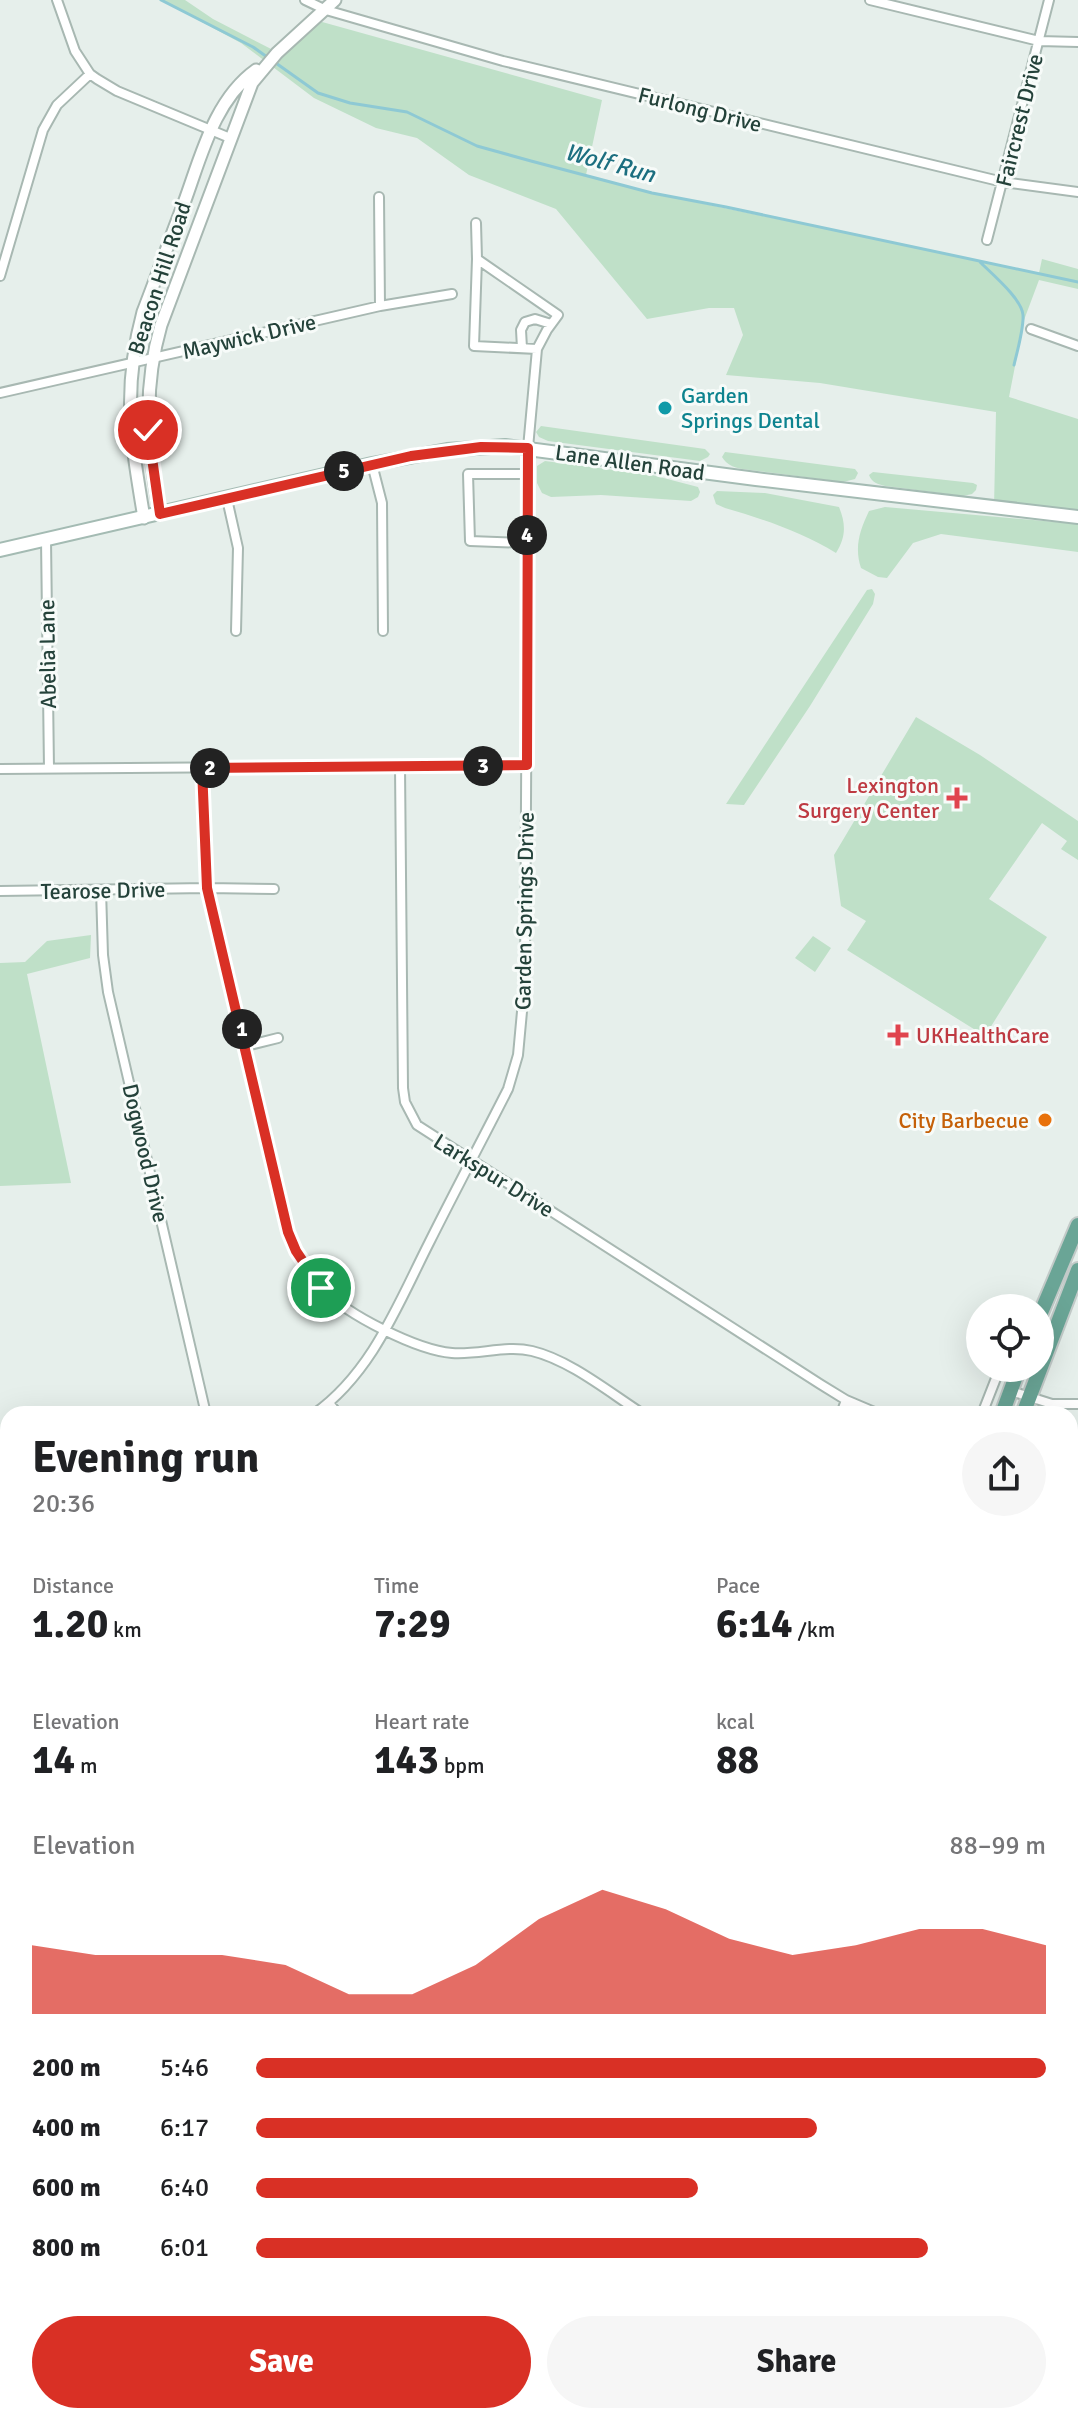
<!DOCTYPE html>
<meta charset="utf-8">
<style>
:root{--surface:#fff;--page:#f6f6f6;--text:#202124;--muted:#757577;--accent:#d93025}
body{margin:0;font-family:Signika,sans-serif;background:var(--page);color:var(--text);height:100vh;display:flex;flex-direction:column;font-size:30px;white-space:nowrap}
*{box-sizing:border-box;margin:0}
p{font-size:26px;color:var(--muted)}
.icon{flex:none;width:44px;height:44px;fill:none;stroke:currentColor;stroke-width:2;stroke-linecap:round;stroke-linejoin:round}
.map{position:relative;flex:1;overflow:hidden}
.side{position:absolute;left:0px;top:1406px;width:1078px;height:1018px;display:flex;flex-direction:column;background:var(--surface);border-radius:24px 24px 0 0;box-shadow:0 8px 32px #0002}
.side>*{flex:none}
.controls{position:absolute;left:966px;top:1294px;display:grid;gap:16px}
.controls a{display:grid;place-items:center;width:88px;height:88px;border-radius:50%;background:var(--surface);box-shadow:0 8px 32px #0002;font-size:40px}
.pin{position:absolute;display:grid;place-items:center;width:68px;height:68px;color:#fff;margin:-34px;border:4px solid #fff;border-radius:50%;box-shadow:0 2px 8px #0007}
.km{position:absolute;width:40px;height:40px;margin:-20px;border-radius:50%;background:#222;color:#fff;font-size:22px;line-height:40px;text-align:center}
.round{display:grid;place-items:center;flex:none;width:84px;height:84px;border-radius:42px;background:var(--page)}
.headline{display:flex;align-items:center;justify-content:space-between;height:136px;padding:0 32px}
h1{font-size:44px;font-weight:700;line-height:60px}
.metrics{display:grid;grid-template-columns:repeat(3,1fr);gap:12px;height:136px;padding:8px 32px}
.metrics div{display:grid;align-content:center}
.metrics b{font-size:40px;font-weight:700}
.metrics small{font-size:22px;font-weight:400}
.metrics p{font-size:22px}
.chart{height:224px;padding:16px 32px}
.chart p{display:flex;justify-content:space-between}
.chart svg{width:100%;height:144px;margin-top:8px;fill:var(--accent);opacity:.7}
.button{display:flex;gap:16px;margin-top:auto;padding:16px 32px}
.button a{flex:1;height:92px;border-radius:48px;background:var(--accent);color:#fff;font-size:32px;font-weight:700;line-height:92px;text-align:center}
.button a+a{background:var(--page);color:var(--text)}
ul{padding:0 32px;list-style:none;font-size:26px}
li{display:grid;grid-template-columns:128px 96px 1fr;align-items:center;height:60px}
li i{height:20px;border-radius:10px;background:var(--accent)}
.map>svg:first-child{display:block}
.green{fill:#bfe0c8}
.lines{fill:none;stroke-linecap:round;stroke-linejoin:round}
.stream{stroke:#8ec9d4;stroke-width:3}
.minor-casing{stroke:#a8b8b2;stroke-width:12}
.tertiary-casing{stroke:#a8b8b2;stroke-width:15}
.secondary-casing{stroke:#a4bbb3;stroke-width:16}
.primary-casing{stroke:#c2cac8;stroke-width:18}
.minor{stroke:#fff;stroke-width:8}
.tertiary{stroke:#fff;stroke-width:11}
.secondary{stroke:#fff;stroke-width:12}
.primary{stroke:#6aa596;stroke-width:14}
.route-casing{stroke:#fff;stroke-width:16}
.route{stroke:#d93025;stroke-width:10}
.culture-dot{fill:#0f9aa8;stroke:#f7fbf9;stroke-width:3}
.health-dot{fill:#e0444e;stroke:#f7fbf9;stroke-width:3}
.food-dot{fill:#e8710a;stroke:#f7fbf9;stroke-width:3}
.labels{text-anchor:middle;stroke-width:6;stroke-linejoin:round;paint-order:stroke}
.street-label{font-size:22px;fill:#24423a;stroke:#f7fbf9}
.culture-label{font-size:22px;fill:#0d838f;stroke:#f7fbf9;text-anchor:start}
.health-label{font-size:22px;fill:#be3a42;stroke:#f7fbf9;text-anchor:end}
.food-label{font-size:22px;fill:#c56008;stroke:#f7fbf9;text-anchor:end}
.water-label{font-size:24px;font-style:italic;fill:#1c6f80;stroke:#f7fbf9}
</style>
<div class="map">
<svg width="1078" height="2423" viewBox="0 0 1078 2423">
<rect width="100%" height="100%" fill="#e6efeb"/>
<!-- green -->
<path class="green" d="M 161,0 L 185,0 L 213,19 L 277,52 L 315,20 L 602,100 L 586,175 L 652,193 L 1039,273 L 1042,259 L 1078,269 L 1078,289 L 1039,280 L 1024,320 L 1009,397 L 1078,419 L 1078,517 L 994,507 L 996,412 L 820,383 L 726,375 L 743,335 L 734,308 L 709,308 L 647,319 L 556,209 L 469,175 L 417,138 L 376,128 L 314,98 L 241,43 Z
M 541,426 L 705,449 L 710,454 L 708,457 L 700,461 L 548,441 L 539,437 L 536,432 Z
M 725,452 L 855,469 L 858,473 L 855,479 L 843,482 L 742,469 C 733,467 727,465 722,457 Z
M 545,461 L 652,475 L 698,487 L 700,492 L 698,497 L 691,501 L 601,495 L 551,497 L 542,493 L 537,483 L 537,466 Z
M 873,472 L 973,483 L 977,485 L 976,490 L 972,494 L 963,496 L 885,486 C 878,484 872,483 869,475 Z
M 717,491 L 765,493 L 839,507 C 846,524 846,537 836,553 C 802,532 763,519 725,508 L 716,504 L 713,495 Z
M 885,507 L 1078,524 L 1078,552 L 941,534 L 913,543 L 887,578 L 878,577 L 861,568 C 854,547 860,530 869,511 Z
M 872,589 L 875,594 L 873,604 L 810,706 L 744,805 L 726,804 L 867,590 Z
M 916,717 L 980,755 L 1078,821 L 1078,860 L 1061,849 L 1067,841 L 1042,823 L 989,899 L 1047,937 L 985,1036 L 847,950 L 866,921 L 841,906 L 834,855 Z
M 91,935 L 90,958 L 27,974 L 71,1183 L 0,1186 L 0,963 L 25,962 L 47,941 Z
M 813,936 L 831,948 L 815,972 L 795,958 Z"/>
<g class="lines">
<!-- stream -->
<path class="stream" d="M 161,0 L 253,47 L 267,57
M 273,61 L 318,93 L 350,103 L 407,112 L 477,146 L 531,161 L 652,193 L 726,207 L 1078,282
M 980,262 C 992,274 1022,299 1023,315 C 1024,328 1017,352 1014,365"/>
<!-- minor casing -->
<g class="minor-casing">
<path id="minor" d="M 57,0 L 75,51 L 90,74 L 97,79 L 117,91 L 230,138
M 305,0 L 326,10 L 503,61 L 1003,182 L 1078,192
M 870,0 L 1039,41 L 1078,42
M 379,197 L 380,306
M 476,223 L 477,259
M 987,240 L 1049,0
M 0,276 L 43,130 L 57,105 L 90,74
M 1031,329 L 1078,346
M 522,348 L 521,330 L 525,322 L 535,319 L 551,324
M 0,393 L 380,306 L 452,294
M 372,464 L 382,503 L 383,631
M 227,499 L 238,548 L 236,631
M 46,540 L 49,768
M 527,543 L 470,541 L 468,474 L 527,474
M 400,767 L 403,1088 L 405,1102 L 417,1125 L 820,1384 L 846,1400 L 879,1414
M 202,768 L 207,888 L 288,1232 C 297,1253 307,1273 323,1289 C 347,1315 417,1350 452,1353 C 479,1355 506,1345 532,1351 C 570,1360 610,1393 643,1414
M 0,769 L 527,765
M 101,890 L 103,955 L 108,992 L 206,1414
M 0,891 L 207,888 L 274,889
M 246,1046 L 278,1038
M 1023,1308 L 1024,1304
M 1011,1391 L 1052,1404 L 1078,1404
M 329,1403 L 338,1414
M 314,1414 C 372,1373 398,1304 429,1243 C 455,1191 482,1140 508,1089 L 518,1055 L 525,979 L 528,448 L 537,349 L 547,330 L 558,315 L 477,259 L 474,346 L 537,349
M 841,1414 L 846,1400
M 982,1414 L 1000,1368
M 0,1458 L 8,1460
M 1070,1712 L 1078,1690
M 1070,1764 L 1078,1765
M 0,1818 L 8,1820
M 1070,1939 L 1078,1939
M 0,1945 L 8,1947
M 1070,2105 L 1078,2106
M 0,2201 L 8,2191
M 1070,2274 L 1078,2275
M 983,2416 L 1002,2423
M 841,2423 L 844,2416"/>
</g>
<!-- tertiary casing -->
<g class="tertiary-casing">
<path id="tertiary" d="M 160,514 C 148,447 142,391 161,325 L 252,83 L 277,53 L 335,0
M 144,518 C 131,440 122,390 143,312 C 157,276 170,239 184,203 C 201,157 214,100 256,70
M 0,2291 L 8,2299
M 250,2416 L 270,2423
M 317,2416 L 333,2423"/>
</g>
<!-- secondary casing -->
<g class="secondary-casing">
<path id="secondary" d="M 0,550 L 372,464 L 447,450 L 505,446 L 756,479 L 1078,517"/>
</g>
<!-- primary casing -->
<g class="primary-casing">
<path id="primary" d="M 1040,1315 L 1078,1225
M 1002,1414 L 1019,1368
M 1023,1414 L 1078,1270
M 604,2423 L 607,2416
M 632,2423 L 634,2416"/>
</g>
<!-- minor -->
<use href="#minor" class="minor"/>
<!-- tertiary -->
<use href="#tertiary" class="tertiary"/>
<!-- secondary -->
<use href="#secondary" class="secondary"/>
<!-- primary -->
<use href="#primary" class="primary"/>
</g>
<g class="lines">
<!-- route casing -->
<g class="route-casing">
<path id="route" d="M 148,430 L 160,514 L 411,456 L 481,447 L 528,448 L 527,765 L 202,768 L 207,888 L 288,1232 L 296,1251 L 321,1288"/>
</g>
<!-- route -->
<use href="#route" class="route"/>
</g>
<!-- markers -->
<circle class="culture-dot" cx="665" cy="408" r="8"/>
<g class="health-dot">
<path d="M953 786h8v8h8v8h-8v8h-8v-8h-8v-8h8z"/>
<path d="M894 1023h8v8h8v8h-8v8h-8v-8h-8v-8h8z"/>
</g>
<circle class="food-dot" cx="1045" cy="1120" r="8"/>
<g class="labels">
<!-- street labels -->
<g class="street-label">
<text transform="translate(700 109) rotate(14)" y="8">Furlong Drive</text>
<text transform="translate(1019 120) rotate(-76)" y="8">Faircrest Drive</text>
<text transform="translate(159 278) rotate(-72)" y="8">Beacon Hill Road</text>
<text transform="translate(249 336) rotate(-13)" y="8">Maywick Drive</text>
<text transform="translate(630 462) rotate(8)" y="8">Lane Allen Road</text>
<text transform="translate(47 654) rotate(-91)" y="8">Abelia Lane</text>
<text transform="translate(103 890) rotate(-1)" y="8">Tearose Drive</text>
<text transform="translate(524 911) rotate(-89)" y="8">Garden Springs Drive</text>
<text transform="translate(146 1153) rotate(77)" y="8">Dogwood Drive</text>
<text transform="translate(494 1175) rotate(32)" y="8">Larkspur Drive</text>
</g>
<!-- culture labels -->
<g class="culture-label">
<text x="681" y="403">Garden<tspan x="681" dy="25">Springs Dental</tspan></text>
</g>
<!-- health labels -->
<g class="health-label">
<text x="939" y="793">Lexington<tspan x="939" dy="25">Surgery Center</tspan></text>
<text x="916" y="1043" text-anchor="start">UKHealthCare</text>
</g>
<!-- food labels -->
<g class="food-label">
<text x="1029" y="1128">City Barbecue</text>
</g>
<!-- water labels -->
<g class="water-label">
<text transform="translate(610 163) rotate(15)" y="8">Wolf Run</text>
</g>
</g>
</svg>
<div class="controls">
<a><svg class="icon" aria-label="locate" viewBox="0 0 24 24"><circle cx="12" cy="12" r="6"/><path d="M12 2v4M12 18v4M2 12h4M18 12h4"/></svg></a>
</div>
<div class="pin" style="left:321px;top:1288px;background:#1e9e55"><svg class="icon" aria-label="arrive" viewBox="0 0 24 24"><path d="M6 21V4h12l-3 4 3 4H6"/></svg></div>
<div class="pin" style="left:148px;top:430px;background:#d93025"><svg class="icon" aria-label="check" viewBox="0 0 24 24"><path d="M5 12l5 5 9-10"/></svg></div>
<b class="km" style="left:242px;top:1029px">1</b>
<b class="km" style="left:210px;top:768px">2</b>
<b class="km" style="left:483px;top:766px">3</b>
<b class="km" style="left:527px;top:535px">4</b>
<b class="km" style="left:344px;top:471px">5</b>
<section class="side">
<div class="headline"><div><h1>Evening run</h1><p>20:36</p></div><a class="round"><svg class="icon" aria-label="share" viewBox="0 0 24 24"><path d="M12 15V3M7 8l5-5 5 5M5 13v7h14v-7"/></svg></a></div>
<div class="metrics">
<div><p>Distance</p><b>1.20<small> km</small></b></div>
<div><p>Time</p><b>7:29</b></div>
<div><p>Pace</p><b>6:14<small> /km</small></b></div>
</div>
<div class="metrics">
<div><p>Elevation</p><b>14<small> m</small></b></div>
<div><p>Heart rate</p><b>143<small> bpm</small></b></div>
<div><p>kcal</p><b>88</b></div>
</div>
<div class="chart"><p><span>Elevation</span>88–99 m</p>
<svg viewBox="0 0 160 44" preserveAspectRatio="none"><path d="M0 44V23L10 26L20 26L30 26L40 29L50 38L60 38L70 29L80 15L90 6L100 12L110 21L120 26L130 23L140 18L150 18L160 23V44z"/></svg>
</div>
<ul>
<li><b>200 m</b>5:46<i style="width:100%"></i></li>
<li><b>400 m</b>6:17<i style="width:71%"></i></li>
<li><b>600 m</b>6:40<i style="width:56%"></i></li>
<li><b>800 m</b>6:01<i style="width:85%"></i></li>
</ul>
<div class="button"><a>Save</a><a>Share</a></div>
</section>
</div>
